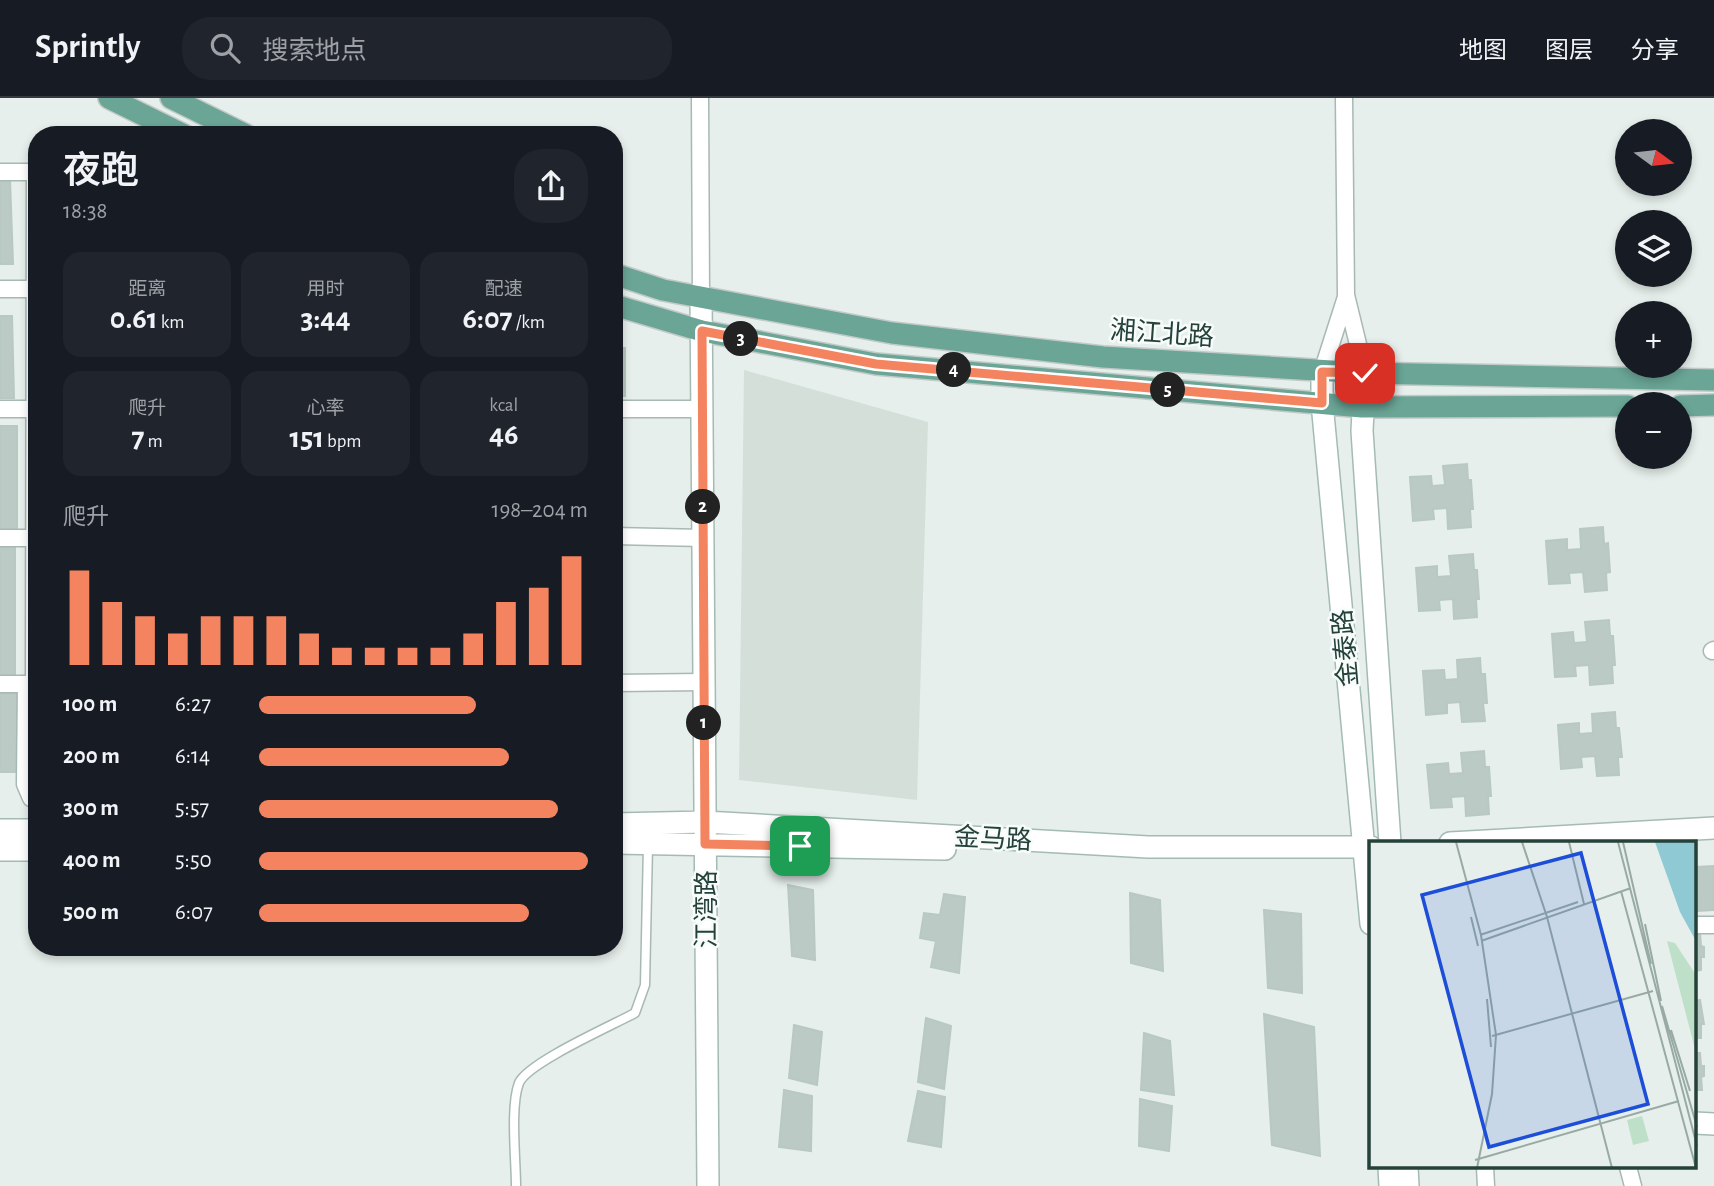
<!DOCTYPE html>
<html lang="zh">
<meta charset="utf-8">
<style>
:root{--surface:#171b24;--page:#20242c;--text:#f1f3f6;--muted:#9ea1a6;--line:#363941;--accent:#f4845f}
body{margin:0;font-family:"Alegreya Sans","Noto Sans SC",sans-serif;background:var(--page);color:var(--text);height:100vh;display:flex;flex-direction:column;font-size:26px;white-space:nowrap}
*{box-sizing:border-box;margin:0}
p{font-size:23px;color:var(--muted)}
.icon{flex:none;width:38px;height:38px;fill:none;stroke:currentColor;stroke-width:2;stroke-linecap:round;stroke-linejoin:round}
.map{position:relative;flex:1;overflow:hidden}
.sheet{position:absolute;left:28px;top:28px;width:595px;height:830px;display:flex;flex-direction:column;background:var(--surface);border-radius:28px;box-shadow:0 4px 10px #0003}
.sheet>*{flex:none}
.needle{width:46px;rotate:105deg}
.fabs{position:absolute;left:1615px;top:21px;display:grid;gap:14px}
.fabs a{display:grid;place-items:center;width:77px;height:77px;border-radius:50%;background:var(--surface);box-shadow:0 4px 10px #0003;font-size:35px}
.pin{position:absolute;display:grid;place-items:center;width:60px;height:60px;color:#fff;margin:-30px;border-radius:14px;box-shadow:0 4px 10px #0006}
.km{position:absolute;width:35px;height:35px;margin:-18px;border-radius:50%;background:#222;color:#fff;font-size:19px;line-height:35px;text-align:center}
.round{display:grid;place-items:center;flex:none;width:74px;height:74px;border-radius:28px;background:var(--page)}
.headline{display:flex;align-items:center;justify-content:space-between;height:119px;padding:0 35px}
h1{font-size:38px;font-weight:600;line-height:52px}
.figures{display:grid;grid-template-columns:repeat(3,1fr);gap:10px;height:119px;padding:7px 35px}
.figures div{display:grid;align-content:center;border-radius:18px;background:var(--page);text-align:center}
.figures b{font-size:30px;font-weight:600}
.figures small{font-size:19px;font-weight:400}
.figures p{font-size:19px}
.chart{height:196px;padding:14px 35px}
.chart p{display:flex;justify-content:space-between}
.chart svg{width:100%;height:126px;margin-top:7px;stroke:var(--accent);stroke-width:6}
ul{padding:0 35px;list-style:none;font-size:23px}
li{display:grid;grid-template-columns:112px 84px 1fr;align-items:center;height:52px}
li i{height:18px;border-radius:9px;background:var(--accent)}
header{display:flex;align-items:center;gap:42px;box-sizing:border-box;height:98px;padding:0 35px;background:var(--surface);border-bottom:2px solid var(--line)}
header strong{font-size:33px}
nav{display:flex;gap:38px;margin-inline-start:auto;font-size:24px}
.search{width:490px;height:63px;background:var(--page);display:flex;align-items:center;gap:18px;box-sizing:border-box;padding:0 24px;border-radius:28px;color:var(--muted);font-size:26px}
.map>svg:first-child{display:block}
.built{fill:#d4dfda}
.building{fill:#bbcac4;stroke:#b8c9c2;stroke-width:2}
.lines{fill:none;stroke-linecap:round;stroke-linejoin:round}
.lane-casing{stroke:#a8b8b2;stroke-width:11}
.street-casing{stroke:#a8b8b2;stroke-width:19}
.secondary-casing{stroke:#a4bbb3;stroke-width:24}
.primary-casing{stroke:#c2cac8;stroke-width:24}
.lane{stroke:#fff;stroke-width:8}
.street{stroke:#fff;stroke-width:16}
.secondary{stroke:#fff;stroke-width:21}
.primary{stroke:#6aa596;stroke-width:21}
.route-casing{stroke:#fff;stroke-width:14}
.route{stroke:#f4845f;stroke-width:9}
.labels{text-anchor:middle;stroke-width:5;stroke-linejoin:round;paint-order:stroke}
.street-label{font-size:26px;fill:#24423a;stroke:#f7fbf9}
.inset-road{fill:none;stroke:#98aaa4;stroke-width:2}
.view{fill:#1d4ed8;fill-opacity:0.15;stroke:#1d4ed8;stroke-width:3.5}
.inset-edge{fill:none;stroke:#24423a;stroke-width:3.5}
</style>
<header>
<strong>Sprintly</strong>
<div class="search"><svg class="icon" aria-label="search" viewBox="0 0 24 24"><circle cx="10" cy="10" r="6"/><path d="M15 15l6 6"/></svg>搜索地点</div>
<nav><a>地图</a><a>图层</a><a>分享</a></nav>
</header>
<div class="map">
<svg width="1714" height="1088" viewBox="0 0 1714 1088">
<rect width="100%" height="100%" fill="#e6efeb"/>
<!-- built -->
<path class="built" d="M 744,272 L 928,324 L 917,702 L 739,682 Z"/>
<!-- building -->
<path class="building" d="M 10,81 L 13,166 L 0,166 L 0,82 Z
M 0,218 L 12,218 L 14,300 L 0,300 Z
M 614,250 L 625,250 L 625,298 L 614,298 Z
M 0,328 L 17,328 L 17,433 L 0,433 Z
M 1467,366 L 1468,382 L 1471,382 L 1473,411 L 1470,411 L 1471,429 L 1448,431 L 1447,410 L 1433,411 L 1434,421 L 1413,423 L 1410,379 L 1431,378 L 1432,388 L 1445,387 L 1443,368 Z
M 1603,429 L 1604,446 L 1608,445 L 1610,474 L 1606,475 L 1607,492 L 1585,494 L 1583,474 L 1569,475 L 1570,485 L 1549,486 L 1546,443 L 1567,441 L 1567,452 L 1581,451 L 1580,431 Z
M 0,449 L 15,449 L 15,579 L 0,579 Z
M 1473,456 L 1474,472 L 1477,472 L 1479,501 L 1476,501 L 1477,519 L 1454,521 L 1453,501 L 1439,502 L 1440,512 L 1419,513 L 1416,470 L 1437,468 L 1437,479 L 1451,478 L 1449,458 Z
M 1609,522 L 1610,538 L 1613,538 L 1615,567 L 1612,567 L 1613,585 L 1590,587 L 1589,567 L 1575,568 L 1576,578 L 1555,579 L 1552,536 L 1573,534 L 1574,545 L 1587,544 L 1585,524 Z
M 1480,560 L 1481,576 L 1485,576 L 1487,605 L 1483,605 L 1485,623 L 1462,624 L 1460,604 L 1447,605 L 1447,615 L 1426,617 L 1423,573 L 1444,572 L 1445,582 L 1458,581 L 1457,562 Z
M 18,595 L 19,674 L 0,674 L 0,596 Z
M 1615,614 L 1616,630 L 1619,630 L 1622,659 L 1618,659 L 1619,677 L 1597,678 L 1595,658 L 1581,659 L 1582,669 L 1561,671 L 1558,627 L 1579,625 L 1579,636 L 1593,635 L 1592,616 Z
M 1484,653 L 1485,669 L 1489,669 L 1491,698 L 1488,698 L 1489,716 L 1466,718 L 1465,698 L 1451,699 L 1452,709 L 1431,710 L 1427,667 L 1448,665 L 1449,676 L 1463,675 L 1461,655 Z
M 1714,768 L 1714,812 L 1698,813 L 1696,769 Z
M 788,787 L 813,792 L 815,862 L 792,858 Z
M 1130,795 L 1160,802 L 1163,873 L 1131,865 Z
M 944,796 L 965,799 L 959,875 L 931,869 L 936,843 L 920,840 L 924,815 L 940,817 Z
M 1264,812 L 1301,816 L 1302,895 L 1268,890 Z
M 1695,835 L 1700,835 L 1701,848 L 1704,849 L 1704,859 L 1701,859 L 1701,872 L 1695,873 Z
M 1700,902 L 1704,926 L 1701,926 L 1701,940 L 1695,940 L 1695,903 Z
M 1264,916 L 1314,929 L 1320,1058 L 1272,1047 Z
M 926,920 L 951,928 L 944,991 L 918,984 Z
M 794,927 L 822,934 L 817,987 L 789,980 Z
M 1144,935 L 1170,943 L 1174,997 L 1141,992 Z
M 1695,955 L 1700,955 L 1701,968 L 1704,968 L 1704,978 L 1701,979 L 1702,992 L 1695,992 Z
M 784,992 L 812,998 L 811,1053 L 779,1049 Z
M 918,993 L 945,999 L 941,1049 L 908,1043 Z
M 1140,1001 L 1172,1008 L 1169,1053 L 1139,1048 Z"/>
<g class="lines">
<!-- lane casing -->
<g class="lane-casing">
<path id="lane" d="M 516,1088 C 516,1062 510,1008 519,985 C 527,965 613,927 635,915 L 645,887 L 648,747"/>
</g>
<!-- street casing -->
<g class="street-casing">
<path id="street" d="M 700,0 L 701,198
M 1344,0 L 1346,197 L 1365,275
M 0,74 L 37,74
M 0,191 L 37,191
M 1322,274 L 1346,199
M 0,311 L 37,311
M 614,311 L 702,311
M 614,438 L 703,440
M 0,440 L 37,440
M 1712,553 L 1714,552
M 614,585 L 704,584
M 0,586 L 34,586
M 26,586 L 25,686 L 31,700 L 37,703
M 34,586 L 35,74
M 1695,827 L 1714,827
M 1485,1069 L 1486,1088
M 1628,1069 L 1633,1088"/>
</g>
<!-- secondary casing -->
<g class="secondary-casing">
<path id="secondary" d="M 701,198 L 708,1088
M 1322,274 L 1322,305 L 1371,826
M 1365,275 L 1362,333 L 1390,745
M 614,726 L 705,724 L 1148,749 L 1371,749
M 0,732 L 37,732
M 614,745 L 945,751
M 1450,745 L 1714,730
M 0,752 L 37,752
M 1695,1025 L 1714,1026
M 1389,1069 L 1390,1088
M 1407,1069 L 1408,1088"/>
</g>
<!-- primary casing -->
<g class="primary-casing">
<path id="primary" d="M 109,0 L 184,37
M 171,0 L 246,37
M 614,176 L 663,192 L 892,235 L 1103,259 L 1365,275 L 1714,282
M 614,207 L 702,233 L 876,266 L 1362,309 L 1628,308
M 1680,308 L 1714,307"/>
</g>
<!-- lane -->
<use href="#lane" class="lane"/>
<!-- street -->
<use href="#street" class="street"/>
<!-- secondary -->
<use href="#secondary" class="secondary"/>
<!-- primary -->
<use href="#primary" class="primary"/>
</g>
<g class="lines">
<!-- route casing -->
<g class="route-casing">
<path id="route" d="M 800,748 L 705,746 L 702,233 L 876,266 L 1322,305 L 1322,274 L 1365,275"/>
</g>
<!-- route -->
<use href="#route" class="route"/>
</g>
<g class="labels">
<!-- street labels -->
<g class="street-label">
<text transform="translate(1162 235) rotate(4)" y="9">湘江北路</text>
<text transform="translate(1345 550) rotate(-95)" y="9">金泰路</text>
<text transform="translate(993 740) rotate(3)" y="9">金马路</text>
<text transform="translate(706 811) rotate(-90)" y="9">江湾路</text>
</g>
</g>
<!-- overview -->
<g transform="translate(1369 743)">
<rect width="327" height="327" fill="#e6efeb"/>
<path d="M 298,100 L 306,102 L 327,134 L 327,212 ZM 273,275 L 280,300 L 264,304 L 258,279 Z" fill="#bfe0c8"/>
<path d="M 286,1 L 327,1 L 327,100 L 311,71 Z" fill="#8ec9d4"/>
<path class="inset-road" d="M 87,1 L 112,94 L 127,194 L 123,253 L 108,327M 153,1 L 178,76 L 243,327M 200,1 L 215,63M 249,1 L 328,305M 254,1 L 282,123M 252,50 L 327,327M 102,76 L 109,105M 276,83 L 292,160M 111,94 L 209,61M 112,100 L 262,47M 118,158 L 122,206M 293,165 L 328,286M 302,189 L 321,250M 123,195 L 284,150M 106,319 L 310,260"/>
<path class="view" d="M 212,12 L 279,263 L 120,306 L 53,54 Z"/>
<rect width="327" height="327" class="inset-edge"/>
</g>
</svg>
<div class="fabs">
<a><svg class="needle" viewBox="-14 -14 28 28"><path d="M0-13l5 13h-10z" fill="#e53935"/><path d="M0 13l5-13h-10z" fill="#9ea1a6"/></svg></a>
<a><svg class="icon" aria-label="layers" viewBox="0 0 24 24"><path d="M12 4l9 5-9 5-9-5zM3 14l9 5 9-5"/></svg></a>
<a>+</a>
<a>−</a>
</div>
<div class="pin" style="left:800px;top:748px;background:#1e9e55"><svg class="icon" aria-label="arrive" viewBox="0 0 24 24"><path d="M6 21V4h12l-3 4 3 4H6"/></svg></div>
<div class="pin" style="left:1365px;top:275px;background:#d93025"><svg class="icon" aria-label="check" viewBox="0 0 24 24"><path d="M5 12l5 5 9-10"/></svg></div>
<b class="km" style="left:704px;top:625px">1</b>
<b class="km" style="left:703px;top:409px">2</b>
<b class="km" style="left:741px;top:241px">3</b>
<b class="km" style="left:954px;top:272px">4</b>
<b class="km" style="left:1168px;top:292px">5</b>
<section class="sheet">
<div class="headline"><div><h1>夜跑</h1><p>18:38</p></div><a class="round"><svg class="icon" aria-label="share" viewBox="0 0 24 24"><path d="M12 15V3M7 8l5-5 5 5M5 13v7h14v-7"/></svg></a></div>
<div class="figures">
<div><p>距离</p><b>0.61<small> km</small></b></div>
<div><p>用时</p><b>3:44</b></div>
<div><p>配速</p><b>6:07<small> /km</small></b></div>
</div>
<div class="figures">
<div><p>爬升</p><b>7<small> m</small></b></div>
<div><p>心率</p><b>151<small> bpm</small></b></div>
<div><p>kcal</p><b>46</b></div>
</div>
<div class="chart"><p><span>爬升</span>198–204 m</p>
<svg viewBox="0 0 160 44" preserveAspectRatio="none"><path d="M5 44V11M15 44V22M25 44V27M35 44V33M45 44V27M55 44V27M65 44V27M75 44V33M85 44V38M95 44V38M105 44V38M115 44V38M125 44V33M135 44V22M145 44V17M155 44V6"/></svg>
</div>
<ul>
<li><b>100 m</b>6:27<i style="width:66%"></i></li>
<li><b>200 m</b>6:14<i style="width:76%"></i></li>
<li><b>300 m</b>5:57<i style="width:91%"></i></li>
<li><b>400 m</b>5:50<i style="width:100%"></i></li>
<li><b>500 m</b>6:07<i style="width:82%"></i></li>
</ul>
</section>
</div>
